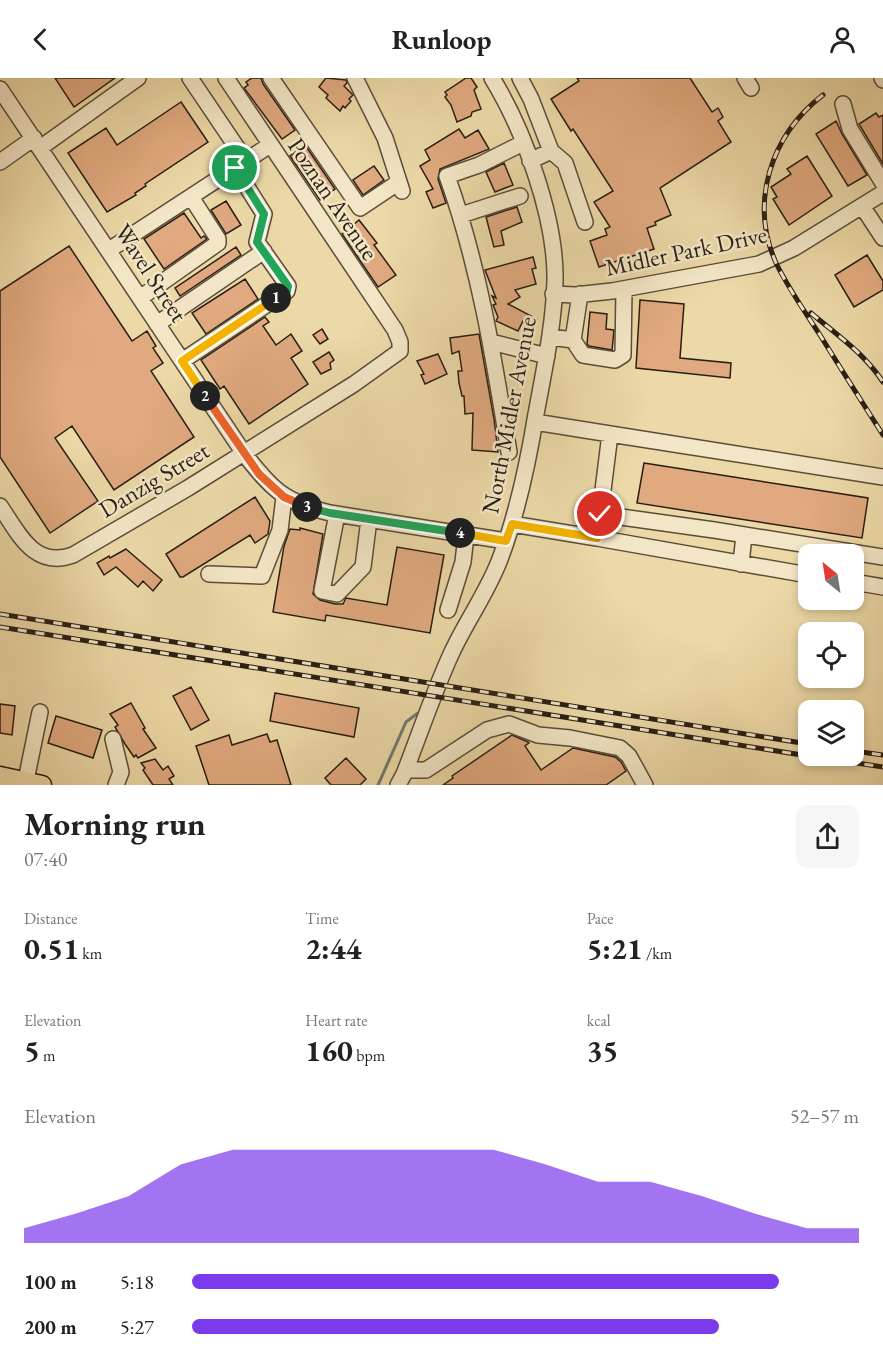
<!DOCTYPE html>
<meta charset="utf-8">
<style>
:root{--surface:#fff;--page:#f6f6f6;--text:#222;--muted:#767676;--accent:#7c3aed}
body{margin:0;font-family:"EB Garamond",serif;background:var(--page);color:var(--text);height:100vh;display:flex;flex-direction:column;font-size:22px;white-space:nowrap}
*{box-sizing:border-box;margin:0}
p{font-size:20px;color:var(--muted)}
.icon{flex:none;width:33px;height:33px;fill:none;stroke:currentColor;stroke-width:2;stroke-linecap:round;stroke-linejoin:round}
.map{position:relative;height:707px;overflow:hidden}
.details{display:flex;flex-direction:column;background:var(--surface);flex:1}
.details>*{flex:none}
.needle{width:39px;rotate:330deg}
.tools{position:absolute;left:798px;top:466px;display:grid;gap:12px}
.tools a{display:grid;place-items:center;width:66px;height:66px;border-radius:12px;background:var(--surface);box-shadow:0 3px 9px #0003;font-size:30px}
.pin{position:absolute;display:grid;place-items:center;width:51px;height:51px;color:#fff;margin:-26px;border:3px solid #fff;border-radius:50%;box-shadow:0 2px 6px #0007}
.km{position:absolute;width:30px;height:30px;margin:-15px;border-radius:50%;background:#222;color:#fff;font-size:16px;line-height:30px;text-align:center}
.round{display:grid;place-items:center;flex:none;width:63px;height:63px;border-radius:12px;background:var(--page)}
.headline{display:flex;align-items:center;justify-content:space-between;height:102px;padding:0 24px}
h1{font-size:33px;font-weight:700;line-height:45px}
.stats{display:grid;grid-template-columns:repeat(3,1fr);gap:9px;height:102px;padding:6px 24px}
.stats div{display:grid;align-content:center}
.stats b{font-size:30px;font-weight:700}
.stats small{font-size:16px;font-weight:400}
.stats p{font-size:16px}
.chart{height:168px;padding:12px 24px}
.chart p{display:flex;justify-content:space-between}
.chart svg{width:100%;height:108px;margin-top:6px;fill:var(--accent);opacity:.7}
ul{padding:0 24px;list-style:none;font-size:20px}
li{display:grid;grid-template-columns:96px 72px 1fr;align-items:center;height:45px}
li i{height:15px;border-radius:8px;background:var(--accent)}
header{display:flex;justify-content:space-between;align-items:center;height:78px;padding:0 24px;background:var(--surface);font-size:27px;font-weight:700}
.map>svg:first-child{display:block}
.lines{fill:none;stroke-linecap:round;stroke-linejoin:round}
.stream{stroke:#6f7a74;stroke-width:3}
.building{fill:#e0a97f;stroke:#281e14;stroke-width:1.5}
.minor-casing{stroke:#594d39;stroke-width:18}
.major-casing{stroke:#281e14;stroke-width:21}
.minor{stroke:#f3e6c6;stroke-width:15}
.major{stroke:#ecd9a7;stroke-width:18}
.rail-casing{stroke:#281e14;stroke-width:5}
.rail{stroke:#f3e6c6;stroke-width:3;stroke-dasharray:9;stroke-linecap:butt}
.split-1-casing{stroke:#fff;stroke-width:12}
.split-2-casing{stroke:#fff;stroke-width:12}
.split-3-casing{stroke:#fff;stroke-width:12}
.split-4-casing{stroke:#fff;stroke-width:12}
.split-5-casing{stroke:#fff;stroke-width:12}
.split-1{stroke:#22a559;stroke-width:8}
.split-2{stroke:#f5b400;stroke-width:8}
.split-3{stroke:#f0652b;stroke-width:8}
.split-4{stroke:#22a559;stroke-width:8}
.split-5{stroke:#f5b400;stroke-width:8}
.labels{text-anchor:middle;stroke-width:5;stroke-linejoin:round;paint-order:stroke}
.street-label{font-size:24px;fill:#281e14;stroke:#f3e6c6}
</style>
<header><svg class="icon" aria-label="back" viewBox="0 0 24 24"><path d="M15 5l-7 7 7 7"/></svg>Runloop<svg class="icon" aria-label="person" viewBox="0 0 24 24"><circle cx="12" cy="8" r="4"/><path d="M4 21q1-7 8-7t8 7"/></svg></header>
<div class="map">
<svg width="883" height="707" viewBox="0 0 883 707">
<rect width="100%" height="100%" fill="#ecd9a7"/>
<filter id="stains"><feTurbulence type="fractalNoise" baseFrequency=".00333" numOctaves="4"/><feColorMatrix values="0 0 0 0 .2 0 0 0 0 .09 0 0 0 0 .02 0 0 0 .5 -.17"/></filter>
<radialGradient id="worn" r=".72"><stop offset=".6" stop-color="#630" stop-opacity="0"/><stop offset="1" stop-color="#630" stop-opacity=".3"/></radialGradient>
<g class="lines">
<!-- stream -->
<path class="stream" d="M 378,707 L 406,644 L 418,635"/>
</g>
<!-- building -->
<path class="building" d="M 55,0 L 115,0 L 74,29 Z
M 252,0 L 261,0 L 263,6 L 295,52 L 282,61 L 244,10 L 248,7 L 246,4 Z
M 326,0 L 346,2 L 347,5 L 344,8 L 353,17 L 349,21 L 351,23 L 345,30 L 343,28 L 340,33 L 326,20 L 328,17 L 319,9 Z
M 466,0 L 471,0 L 477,9 L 474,12 L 481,31 L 472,34 L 471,38 L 457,44 L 451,27 L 445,19 L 447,17 L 445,14 Z
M 577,0 L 690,0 L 712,34 L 718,30 L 723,39 L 718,43 L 731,64 L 660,110 L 671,137 L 655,144 L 656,147 L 647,150 L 654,171 L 599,189 L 590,163 L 607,157 L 605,151 L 610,149 L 594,124 L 613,113 L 573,51 L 571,53 L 551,21 L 579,3 Z
M 181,24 L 208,64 L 145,106 L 146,108 L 135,115 L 136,117 L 107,134 L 68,75 L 106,50 L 117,67 Z
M 876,35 L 879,39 L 883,37 L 883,86 L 859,46 Z
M 836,43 L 842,56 L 867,97 L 848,108 L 816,56 Z
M 459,51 L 465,60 L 478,52 L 489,71 L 440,91 L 438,101 L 446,125 L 433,130 L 426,114 L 433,111 L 420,88 L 430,82 L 425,72 Z
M 305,67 L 335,111 L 320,122 L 290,78 Z
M 807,78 L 832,118 L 789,147 L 773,121 L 777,119 L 771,109 L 791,96 L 787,91 Z
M 504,85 L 513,107 L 495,114 L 486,94 Z
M 374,88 L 384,102 L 363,117 L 353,102 Z
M 226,123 L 241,147 L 226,156 L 211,132 Z
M 517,129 L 522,144 L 501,153 L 504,167 L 494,169 L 486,139 Z
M 184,135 L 201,160 L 204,158 L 207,161 L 164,191 L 144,161 Z
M 359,142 L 377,165 L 374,167 L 396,197 L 378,209 L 342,156 Z
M 69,168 L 132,263 L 147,253 L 156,268 L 153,270 L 163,285 L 151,293 L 194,359 L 114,412 L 72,348 L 55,360 L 98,423 L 50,455 L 0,379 L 0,213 Z
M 236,169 L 241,177 L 180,218 L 175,210 Z
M 867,177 L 883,203 L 883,212 L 854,229 L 835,197 Z
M 533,179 L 536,190 L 532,191 L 536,206 L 515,212 L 520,219 L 508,226 L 537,241 L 534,249 L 523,243 L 518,253 L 496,243 L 498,239 L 493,227 L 496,226 L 492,218 L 496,220 L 485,192 Z
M 245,201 L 258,221 L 206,256 L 192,235 Z
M 640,222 L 684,226 L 680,280 L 731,285 L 730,300 L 636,290 Z
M 590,234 L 607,236 L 606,251 L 614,252 L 612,272 L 589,268 L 587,266 Z
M 265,239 L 269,244 L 263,248 L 276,267 L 291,256 L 302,273 L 291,280 L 308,306 L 249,346 L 224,308 L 220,311 L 201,282 Z
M 322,251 L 328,261 L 320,266 L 313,257 Z
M 479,256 L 494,341 L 498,374 L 472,372 L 473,335 L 465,336 L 464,318 L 462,318 L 459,305 L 458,293 L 462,293 L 459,273 L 452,276 L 450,260 Z
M 329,274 L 334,282 L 330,285 L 331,291 L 321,296 L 313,284 Z
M 438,276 L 447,296 L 425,306 L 421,297 L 424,296 L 417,283 Z
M 644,385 L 868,420 L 862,460 L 637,425 Z
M 255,419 L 270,443 L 268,456 L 255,465 L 250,457 L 183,499 L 180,499 L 166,476 Z
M 300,450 L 323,456 L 313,516 L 320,522 L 335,526 L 343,526 L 346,520 L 387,527 L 397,469 L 444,477 L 430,555 L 326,537 L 325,543 L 273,534 L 284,468 L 290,451 L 300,452 Z
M 126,471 L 162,502 L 153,513 L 143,503 L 138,509 L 116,489 L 104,497 L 97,485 L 109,478 L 110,480 Z
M 191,609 L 209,642 L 191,652 L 173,618 Z
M 275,615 L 359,630 L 354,659 L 270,643 Z
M 131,625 L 145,650 L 143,651 L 156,670 L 138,680 L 136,677 L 134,679 L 125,666 L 115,649 L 118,647 L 110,636 Z
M 0,626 L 15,628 L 12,657 L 0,655 Z
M 56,638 L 102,652 L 93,680 L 48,665 Z
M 267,656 L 270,664 L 277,662 L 291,707 L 209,707 L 196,668 L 229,657 L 232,667 Z
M 512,657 L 528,664 L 529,665 L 525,668 L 541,692 L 573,670 L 615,679 L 621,684 L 626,693 L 606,707 L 443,707 L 453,700 L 452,698 Z
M 346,680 L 366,701 L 360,707 L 331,707 L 325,700 Z
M 155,681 L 163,692 L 168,688 L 174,698 L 169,701 L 173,707 L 153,707 L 143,692 L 145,690 L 141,685 Z"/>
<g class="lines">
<!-- minor casing -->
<g class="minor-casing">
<path id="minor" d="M 190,0 L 246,83
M 271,0 L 360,130 L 399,104
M 355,0 L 385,60 L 402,113
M 520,0 L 531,21 L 551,73
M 745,0 L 751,10
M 882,0 L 883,2
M 0,11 L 243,374 C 271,411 284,424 330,435 L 506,463
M 843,26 L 850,51 L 883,105
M 40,70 L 138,0
M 530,83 L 551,73 L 565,85 L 585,144
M 0,84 L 34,60
M 862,128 L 883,160
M 461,137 L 520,118
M 109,172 L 270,67
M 553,216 L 575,217 L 612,213 L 759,186 L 794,170 L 883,115
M 140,220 L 218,165 L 218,161 L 191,119
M 157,246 L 264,173
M 550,259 L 573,262 L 583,277 L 615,282 L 623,277 L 624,211
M 573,262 L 580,216
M 491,264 L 547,278
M 182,283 L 287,213 L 288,208 L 257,164 L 264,136 L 235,90
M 610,356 L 883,399
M 509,374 C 494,281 479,187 447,98 L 479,87 L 523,65
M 0,428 C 19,456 34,491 73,477 L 188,410 L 354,306 L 400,273 L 400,264 L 395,252 L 226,0
M 337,436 L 322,513 L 337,516 L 363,489 L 369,441
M 600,436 L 714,452 L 883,479
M 512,446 L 597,460 L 610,356 L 535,344
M 597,460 L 808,497
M 741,486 L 744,457
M 209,496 L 262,498 L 280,452 L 284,419
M 854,504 L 883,509
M 448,532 L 463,484 L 466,457
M 113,661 L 121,694 L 116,707
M 406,692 L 426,692 L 487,652 L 509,646 L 538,657 L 570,660 L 620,670 L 629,678 L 645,707
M 25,707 L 40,634
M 398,707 L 404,696 C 420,655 434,613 452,574 C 467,542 488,513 500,481 C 518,434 528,385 536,336 C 544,292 554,247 555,202 C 556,140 524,52 492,0"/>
</g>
<!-- major casing -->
<g class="major-casing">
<path id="major" d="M 0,698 L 42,707"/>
</g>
<!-- minor -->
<use href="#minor" class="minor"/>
<!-- major -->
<use href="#major" class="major"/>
<!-- rail casing -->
<g class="rail-casing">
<path id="rail" d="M 823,17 C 771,57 748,125 777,187 C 789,211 805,234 820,257 C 841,291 862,324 883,357
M 811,235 C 838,258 863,274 883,304
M 0,536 L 808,666
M 0,549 L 808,678
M 854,673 L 883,677
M 811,678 L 883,689"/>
</g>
<!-- rail -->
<use href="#rail" class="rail"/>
</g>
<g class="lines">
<!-- split-1 casing -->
<g class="split-1-casing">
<path id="split-1" d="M 235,90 L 264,136 L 257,164 L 288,208 L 287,213 L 276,220"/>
</g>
<!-- split-2 casing -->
<g class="split-2-casing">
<path id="split-2" d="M 205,318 L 182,283 L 276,220"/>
</g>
<!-- split-3 casing -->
<g class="split-3-casing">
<path id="split-3" d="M 205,318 L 259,396 L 284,419 L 307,429"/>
</g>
<!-- split-4 casing -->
<g class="split-4-casing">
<path id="split-4" d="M 307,429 L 330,435 L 460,455"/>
</g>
<!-- split-5 casing -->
<g class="split-5-casing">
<path id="split-5" d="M 460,455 L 506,463 L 512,446 L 597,460 L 600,436"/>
</g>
<!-- split-1 -->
<use href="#split-1" class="split-1"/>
<!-- split-2 -->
<use href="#split-2" class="split-2"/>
<!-- split-3 -->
<use href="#split-3" class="split-3"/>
<!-- split-4 -->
<use href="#split-4" class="split-4"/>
<!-- split-5 -->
<use href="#split-5" class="split-5"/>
</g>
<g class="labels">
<!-- street labels -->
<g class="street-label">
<text transform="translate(333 121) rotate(56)" y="8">Poznan Avenue</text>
<text transform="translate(686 173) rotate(-12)" y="8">Midler Park Drive</text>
<text transform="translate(151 195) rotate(57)" y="8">Wavel Street</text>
<text transform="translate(509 337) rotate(-79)" y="8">North Midler Avenue</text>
<text transform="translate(154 402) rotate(-31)" y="8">Danzig Street</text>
</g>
</g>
<rect width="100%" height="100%" filter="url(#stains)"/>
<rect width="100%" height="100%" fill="url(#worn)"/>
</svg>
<div class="tools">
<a><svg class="needle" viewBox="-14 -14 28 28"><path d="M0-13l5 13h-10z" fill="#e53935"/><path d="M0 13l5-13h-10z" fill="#767676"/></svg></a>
<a><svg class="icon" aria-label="locate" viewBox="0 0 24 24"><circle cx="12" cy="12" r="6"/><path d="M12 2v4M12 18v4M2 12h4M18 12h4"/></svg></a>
<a><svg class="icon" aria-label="layers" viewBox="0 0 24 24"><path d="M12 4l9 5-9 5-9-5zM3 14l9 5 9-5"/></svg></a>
</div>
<div class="pin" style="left:235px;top:90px;background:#1e9e55"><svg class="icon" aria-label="arrive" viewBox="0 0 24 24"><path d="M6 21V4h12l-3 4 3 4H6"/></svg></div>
<div class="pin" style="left:600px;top:436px;background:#d93025"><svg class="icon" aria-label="check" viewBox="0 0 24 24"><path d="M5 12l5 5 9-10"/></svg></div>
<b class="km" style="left:276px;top:220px">1</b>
<b class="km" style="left:205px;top:318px">2</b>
<b class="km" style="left:307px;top:429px">3</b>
<b class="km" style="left:460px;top:455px">4</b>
</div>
<section class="details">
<div class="headline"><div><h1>Morning run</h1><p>07:40</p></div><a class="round"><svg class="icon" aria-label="share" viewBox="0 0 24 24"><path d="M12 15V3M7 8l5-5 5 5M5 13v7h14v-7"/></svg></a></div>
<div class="stats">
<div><p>Distance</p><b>0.51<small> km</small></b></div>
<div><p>Time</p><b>2:44</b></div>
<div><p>Pace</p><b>5:21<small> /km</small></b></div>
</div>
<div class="stats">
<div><p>Elevation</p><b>5<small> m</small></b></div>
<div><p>Heart rate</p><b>160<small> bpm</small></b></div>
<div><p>kcal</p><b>35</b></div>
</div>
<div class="chart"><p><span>Elevation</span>52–57 m</p>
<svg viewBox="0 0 160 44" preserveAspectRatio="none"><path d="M0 44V38L10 32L20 25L30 12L40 6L50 6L60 6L70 6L80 6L90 6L100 12L110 19L120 19L130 25L140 32L150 38L160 38V44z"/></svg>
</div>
<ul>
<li><b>100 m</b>5:18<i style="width:88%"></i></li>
<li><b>200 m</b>5:27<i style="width:79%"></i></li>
</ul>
</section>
